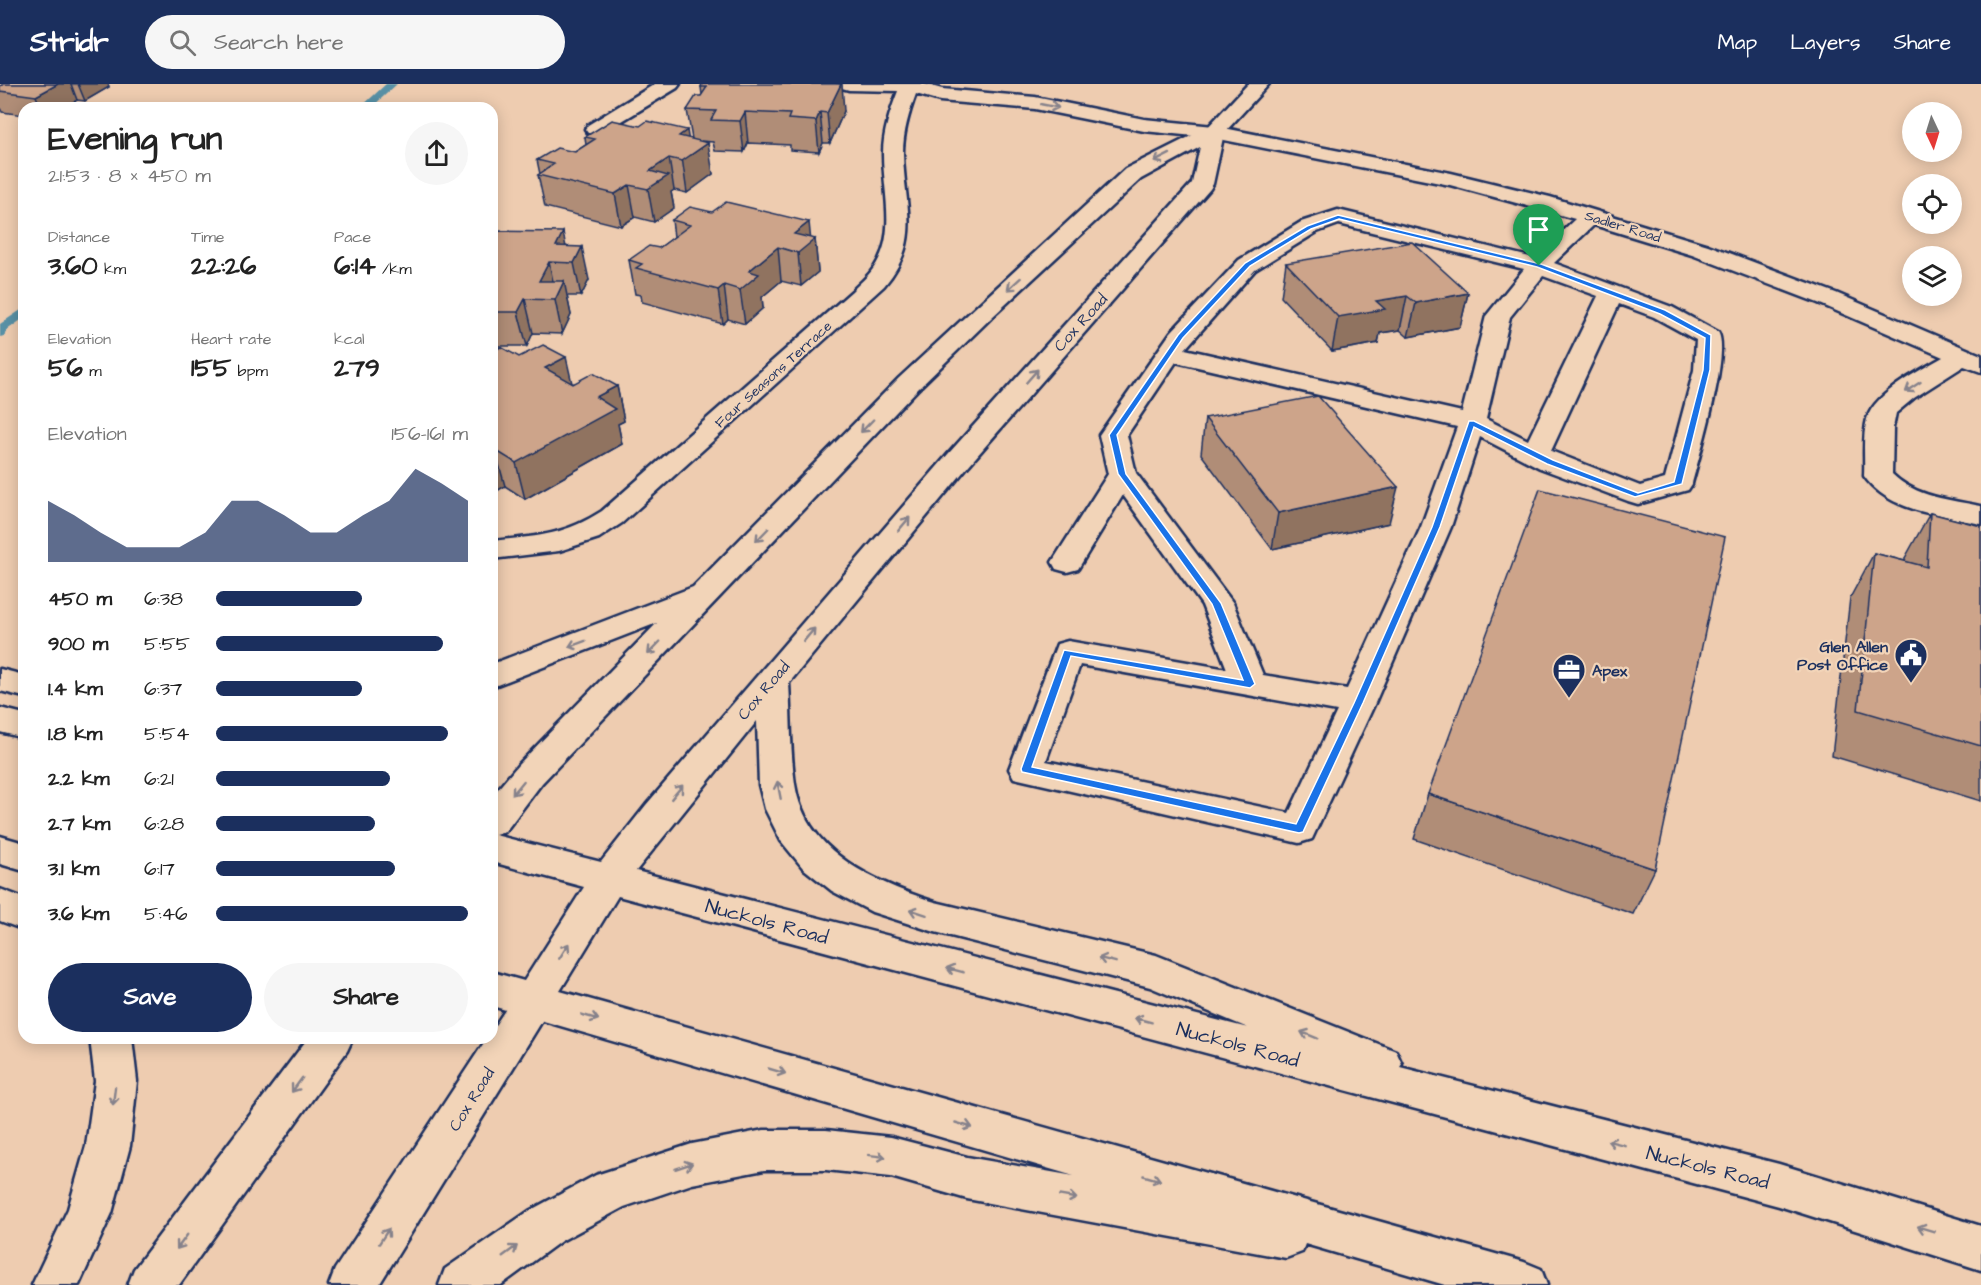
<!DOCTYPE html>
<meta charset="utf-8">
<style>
:root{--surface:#fff;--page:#f6f6f6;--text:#222;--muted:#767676;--accent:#1b2f5e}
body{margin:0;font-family:"Architects Daughter",sans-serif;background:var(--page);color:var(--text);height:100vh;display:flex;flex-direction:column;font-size:22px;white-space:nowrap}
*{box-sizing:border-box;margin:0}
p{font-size:20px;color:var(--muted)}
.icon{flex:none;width:33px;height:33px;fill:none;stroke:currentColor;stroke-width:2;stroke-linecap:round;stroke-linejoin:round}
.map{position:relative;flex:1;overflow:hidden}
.side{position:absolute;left:18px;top:18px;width:480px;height:942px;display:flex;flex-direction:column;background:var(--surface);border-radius:18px;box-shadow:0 3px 15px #0003}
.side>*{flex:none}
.needle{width:39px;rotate:176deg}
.tools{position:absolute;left:1902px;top:18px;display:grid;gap:12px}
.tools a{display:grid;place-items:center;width:60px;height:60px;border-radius:50%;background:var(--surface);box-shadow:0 3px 15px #0003;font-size:30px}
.pin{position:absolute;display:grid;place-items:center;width:51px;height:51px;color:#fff;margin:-62px -26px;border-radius:50% 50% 50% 0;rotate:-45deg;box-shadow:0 0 6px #0007}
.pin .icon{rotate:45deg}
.round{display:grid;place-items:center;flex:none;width:63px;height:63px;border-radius:32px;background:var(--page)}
.summary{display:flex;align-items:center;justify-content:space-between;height:102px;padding:0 30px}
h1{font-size:33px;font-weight:700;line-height:45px}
.metrics{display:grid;grid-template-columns:repeat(3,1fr);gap:9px;height:102px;padding:6px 30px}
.metrics div{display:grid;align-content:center}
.metrics b{font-size:26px;font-weight:700}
.metrics small{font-size:16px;font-weight:400}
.metrics p{font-size:16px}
.chart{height:168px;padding:12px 30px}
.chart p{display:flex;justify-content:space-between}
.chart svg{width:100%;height:108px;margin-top:6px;fill:var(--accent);opacity:.7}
.button{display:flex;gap:12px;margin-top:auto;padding:12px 30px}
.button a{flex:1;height:69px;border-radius:36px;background:var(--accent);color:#fff;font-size:24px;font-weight:700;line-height:69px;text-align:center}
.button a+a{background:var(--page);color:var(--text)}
ul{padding:0 30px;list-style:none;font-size:20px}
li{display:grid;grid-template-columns:96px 72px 1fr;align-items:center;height:45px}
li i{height:15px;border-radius:8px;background:var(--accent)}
header{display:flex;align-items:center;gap:36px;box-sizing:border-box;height:84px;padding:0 30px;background:var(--accent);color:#fff}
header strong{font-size:28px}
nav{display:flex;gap:33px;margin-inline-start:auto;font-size:21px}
.search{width:420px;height:54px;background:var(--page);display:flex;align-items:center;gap:15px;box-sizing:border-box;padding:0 21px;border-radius:33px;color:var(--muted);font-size:22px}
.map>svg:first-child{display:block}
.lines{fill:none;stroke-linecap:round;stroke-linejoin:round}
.stream{fill:#5891a6;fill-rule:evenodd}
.minor-casing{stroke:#1b2f5e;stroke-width:5}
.major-casing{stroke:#1b2f5e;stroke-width:5}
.minor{fill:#f2d4b8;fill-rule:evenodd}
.major{fill:#f2d4b8;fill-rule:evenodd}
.wall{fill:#b08d77;stroke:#1b2f5e;stroke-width:1.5}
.shaded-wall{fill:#907361;stroke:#1b2f5e;stroke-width:1.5}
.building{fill:#cda48a;stroke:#1b2f5e;stroke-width:1.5}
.oneway{stroke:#86828b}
.route{fill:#1a73e8;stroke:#fff;stroke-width:1.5;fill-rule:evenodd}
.labels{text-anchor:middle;stroke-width:4.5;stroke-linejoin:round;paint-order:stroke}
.far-street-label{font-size:14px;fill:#1b2f5e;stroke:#f2d4b8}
.street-label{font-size:16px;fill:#1b2f5e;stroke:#f2d4b8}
.poi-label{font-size:16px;font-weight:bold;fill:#1b2f5e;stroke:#f2d4b8;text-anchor:end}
.near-street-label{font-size:20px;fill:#1b2f5e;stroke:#f2d4b8}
</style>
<header>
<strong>Stridr</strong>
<div class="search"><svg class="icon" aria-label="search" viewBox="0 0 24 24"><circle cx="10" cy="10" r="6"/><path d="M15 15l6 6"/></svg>Search here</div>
<nav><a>Map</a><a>Layers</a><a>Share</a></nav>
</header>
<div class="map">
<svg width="1981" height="1201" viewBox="0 0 1981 1201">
<rect width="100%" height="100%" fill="#eeccb0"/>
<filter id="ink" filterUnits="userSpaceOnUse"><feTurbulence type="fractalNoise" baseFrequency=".0167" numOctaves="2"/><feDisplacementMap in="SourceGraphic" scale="12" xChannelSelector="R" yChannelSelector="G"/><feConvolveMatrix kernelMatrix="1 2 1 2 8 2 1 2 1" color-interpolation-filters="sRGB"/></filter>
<g filter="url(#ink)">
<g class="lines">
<!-- stream -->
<path class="stream" d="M 386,0 L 397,0 L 371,24 L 360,24 Z
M 24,224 L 24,234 L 7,246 L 4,252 L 0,253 L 0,240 Z"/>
<!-- minor casing -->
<g class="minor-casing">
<path id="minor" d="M 655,0 L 680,0 L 677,4 L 602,49 L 588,49 L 585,45 L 588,41 Z
M 839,0 L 924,0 L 942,5 L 1035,13 L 1144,35 L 1214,42 L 1451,89 L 1550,113 L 1708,161 L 1836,209 L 1981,271 L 1981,288 L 1964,282 L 1914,314 L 1896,329 L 1893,344 L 1892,390 C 1915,413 1951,416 1981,422 L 1981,440 C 1941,431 1889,428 1864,392 C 1865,374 1862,353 1867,335 C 1874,309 1921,286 1943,273 L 1818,219 L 1692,171 L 1594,141 L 1554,179 L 1672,223 L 1718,248 C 1731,267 1699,373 1692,400 L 1688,406 L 1638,420 L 1628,417 L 1540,384 L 1480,353 L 1451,443 L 1375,619 L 1312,755 L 1299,759 L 1014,694 L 1009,685 L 1057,560 L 1068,557 L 1227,585 L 1202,521 L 1123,411 L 1078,485 L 1067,488 L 1056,485 L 1052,478 L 1108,390 L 1099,351 L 1171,248 L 1239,176 L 1301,138 L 1338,126 L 1534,174 L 1575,135 L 1450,101 L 1214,54 L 1144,47 L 1035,25 L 940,17 L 916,10 C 909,29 903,48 903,69 C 904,123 923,156 884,202 L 622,439 L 599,454 L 559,467 L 492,475 L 492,457 C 537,452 563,452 602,427 L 852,207 C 862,197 873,188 879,175 C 895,144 883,104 883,70 C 883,48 890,28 898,7 L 849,6 L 842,4 ZM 1339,140 L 1524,185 L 1486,232 L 1462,328 L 1185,265 L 1255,186 L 1317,148 ZM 1543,192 L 1598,212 L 1528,356 L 1486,335 L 1510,233 ZM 1619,220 L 1654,233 L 1696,256 L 1694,286 L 1665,395 L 1640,402 L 1551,367 ZM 1176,278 L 1457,343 L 1421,443 L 1347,605 L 1263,591 L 1233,519 L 1136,389 L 1127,351 ZM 1080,581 L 1337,627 L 1289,729 L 1046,677 Z
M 533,900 L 547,905 L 553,917 L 547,929 L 379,1201 L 329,1201 L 335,1185 L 487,954 L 492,954 L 492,946 L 519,905 Z
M 308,954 L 353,954 L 347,967 L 179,1201 L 128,1201 L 134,1185 Z"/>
</g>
<!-- major casing -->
<g class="major-casing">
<path id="major" d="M 1248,0 L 1269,0 L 1224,49 L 1213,100 L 1210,105 L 969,381 L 789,599 C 791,632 790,667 795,700 C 805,769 877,799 935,818 L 1156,871 L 1396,967 L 1402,980 L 1400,983 L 1779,1080 L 1981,1142 L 1981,1186 L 1779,1122 L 618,812 L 560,907 L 1524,1178 L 1541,1185 L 1547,1201 L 1445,1201 L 1305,1160 L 1302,1168 L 1286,1174 L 967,1115 L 891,1093 L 826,1086 L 764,1086 L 692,1100 L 624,1123 L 561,1157 L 501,1201 L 439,1201 L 445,1185 L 529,1127 L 596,1091 L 692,1060 L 764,1046 L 826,1046 L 891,1053 L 967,1073 L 1074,1092 L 492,922 L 492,888 L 524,897 L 584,803 L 492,778 L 492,712 L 518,681 L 657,539 L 492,603 L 492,580 L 693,503 L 899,294 L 1125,85 L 1207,44 ZM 1200,63 L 1192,99 L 949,369 L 646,721 L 601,778 L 495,751 L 505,748 L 542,699 L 917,306 L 991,234 L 1141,95 ZM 757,637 L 759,701 L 765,725 L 781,757 L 803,784 L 832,807 L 872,828 L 935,848 L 1150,903 L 1248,944 L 636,787 Z
M 0,585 L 24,591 L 24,613 L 0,607 Z
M 0,624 L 24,630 L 24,654 L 0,648 Z
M 0,752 L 24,759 L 24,787 L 0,780 Z
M 0,805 L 24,814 L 24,846 L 0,837 Z
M 90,954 L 132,954 L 137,997 L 130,1062 L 112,1129 L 79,1201 L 32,1201 L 68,1125 L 86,1062 L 95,997 Z"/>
</g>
<!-- minor -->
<use href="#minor" class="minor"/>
<!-- major -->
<use href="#major" class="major"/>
</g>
<!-- wall -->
<path class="wall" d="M 4,0 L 108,0 L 109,3 L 85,17 L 77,16 L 63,24 L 24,24 L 24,31 L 2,28 L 0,24 L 0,2 Z
M 702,0 L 844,27 L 830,59 L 823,59 L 819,68 L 790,66 L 790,61 L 748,59 L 744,68 L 715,67 L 713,58 L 702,57 L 713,90 L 687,109 L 674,106 L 671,108 L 674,124 L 654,138 L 635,133 L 621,142 L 545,123 L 538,91 L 540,90 L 537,76 L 575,68 L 586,61 L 585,53 L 692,55 L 687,26 L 702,11 L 701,3 Z
M 672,136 L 815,155 L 818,188 L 801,202 L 781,197 L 762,213 L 763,224 L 745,240 L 728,235 L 723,240 L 642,218 L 641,211 L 635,210 L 629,176 L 659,164 L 674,153 Z
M 492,147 L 566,162 L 589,196 L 581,212 L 567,212 L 571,231 L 562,250 L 533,249 L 527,262 L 492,262 Z
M 1286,179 L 1468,209 L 1460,243 L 1408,253 L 1400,246 L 1380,249 L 1378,259 L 1332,267 L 1281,213 Z
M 492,267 L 572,299 L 617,302 L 624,337 L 618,340 L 622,360 L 525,415 L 505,402 L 492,410 Z
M 1205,334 L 1389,439 L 1272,465 L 1201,370 Z
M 1930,429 L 1981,442 L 1981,717 L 1832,672 L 1850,514 L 1874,469 L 1905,477 L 1905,474 Z
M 1428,710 L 1655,785 L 1633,830 L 1414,755 Z"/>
<!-- shaded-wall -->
<path class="shaded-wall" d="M 58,0 L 71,0 L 77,16 L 63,24 L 41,24 L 36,12 Z
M 78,0 L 108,0 L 109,3 L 85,17 Z
M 841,0 L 842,0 L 844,27 L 830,59 L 827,29 Z
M 745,28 L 748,59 L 744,68 L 740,37 Z
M 820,28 L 823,59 L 819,68 L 816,37 Z
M 687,46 L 691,71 L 708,59 L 713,90 L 687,109 L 679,52 Z
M 669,74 L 674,106 L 671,108 L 674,124 L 654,138 L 648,105 L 650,87 Z
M 629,101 L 635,133 L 621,142 L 615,110 Z
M 809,138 L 811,158 L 815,155 L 818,188 L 801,202 L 798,169 L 794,150 Z
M 563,148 L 569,179 L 556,162 Z
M 582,163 L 589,196 L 581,212 L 574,179 Z
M 778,163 L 781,197 L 762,213 L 763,224 L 745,240 L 740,206 L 749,187 Z
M 549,178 L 556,212 L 539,197 Z
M 564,197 L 571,231 L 562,250 L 555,216 Z
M 724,201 L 728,235 L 723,240 L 718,206 Z
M 1468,209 L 1460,243 L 1408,253 L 1416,219 Z
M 1407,212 L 1400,246 L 1380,249 L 1378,259 L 1332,267 L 1338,233 L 1376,217 Z
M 525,215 L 533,249 L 527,262 L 518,228 Z
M 566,273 L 574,308 L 545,284 Z
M 617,302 L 624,337 L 618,340 L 622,360 L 525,415 L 516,379 L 596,313 Z
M 495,366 L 505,402 L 492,410 L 492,368 Z
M 1398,403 L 1389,439 L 1272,465 L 1278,429 Z"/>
<!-- building -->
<path class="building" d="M 4,0 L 58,0 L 36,12 L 0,7 L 0,2 Z
M 702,0 L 841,0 L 827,29 L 820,28 L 816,37 L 788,35 L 790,30 L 745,28 L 740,37 L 711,36 L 716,27 L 687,26 L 696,12 L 701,12 L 707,3 L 701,3 Z
M 612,36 L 640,42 L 647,37 L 687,46 L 679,52 L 708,59 L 682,77 L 669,74 L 650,87 L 668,92 L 648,105 L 629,101 L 615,110 L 538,91 L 554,80 L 537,76 L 557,64 L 575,68 L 595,55 L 585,53 Z
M 726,118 L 809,138 L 794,150 L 815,155 L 798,169 L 778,163 L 749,187 L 759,190 L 740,206 L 724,201 L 718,206 L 636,184 L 642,180 L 629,176 L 649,162 L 659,164 L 690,141 L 672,136 L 690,123 L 712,128 Z
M 492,147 L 563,148 L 556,162 L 582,163 L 574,179 L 549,178 L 539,197 L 564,197 L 555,216 L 525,215 L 518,228 L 492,228 Z
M 1412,158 L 1468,209 L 1416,219 L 1407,212 L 1376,217 L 1385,225 L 1338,233 L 1286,179 Z
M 543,261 L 566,273 L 545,284 L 573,300 L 593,289 L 617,302 L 596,313 L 615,325 L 516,379 L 495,366 L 492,368 L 492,267 L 501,263 L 519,273 Z
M 1318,312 L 1398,403 L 1278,429 L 1205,334 Z
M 1540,405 L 1725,453 L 1655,785 L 1428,710 Z
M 1930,429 L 1981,442 L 1981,662 L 1858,626 L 1874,469 L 1927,483 Z"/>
<!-- one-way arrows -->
<defs><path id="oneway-shaft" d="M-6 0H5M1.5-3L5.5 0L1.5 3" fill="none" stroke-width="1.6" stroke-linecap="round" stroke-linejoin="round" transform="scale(1.5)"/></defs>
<g class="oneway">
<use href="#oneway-shaft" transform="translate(1050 22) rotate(11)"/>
<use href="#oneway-shaft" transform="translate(1162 74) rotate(153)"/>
<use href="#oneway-shaft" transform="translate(1014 200) rotate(138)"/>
<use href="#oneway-shaft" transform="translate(1032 292) rotate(-49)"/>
<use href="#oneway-shaft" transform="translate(1913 303) rotate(147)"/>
<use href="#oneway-shaft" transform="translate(867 342) rotate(134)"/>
<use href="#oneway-shaft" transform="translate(904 440) rotate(-50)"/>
<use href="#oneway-shaft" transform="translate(762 451) rotate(134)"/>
<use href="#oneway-shaft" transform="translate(809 551) rotate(-50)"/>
<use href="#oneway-shaft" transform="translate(577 560) rotate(160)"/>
<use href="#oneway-shaft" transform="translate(654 564) rotate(134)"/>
<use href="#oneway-shaft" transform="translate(518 704) rotate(129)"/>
<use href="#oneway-shaft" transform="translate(779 706) rotate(-101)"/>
<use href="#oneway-shaft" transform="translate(677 708) rotate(-50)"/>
<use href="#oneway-shaft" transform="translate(918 828) rotate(-162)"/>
<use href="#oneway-shaft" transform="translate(564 867) rotate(-58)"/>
<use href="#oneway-shaft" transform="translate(1107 876) rotate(-166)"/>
<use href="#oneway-shaft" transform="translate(955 886) rotate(-165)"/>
<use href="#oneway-shaft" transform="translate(590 933) rotate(16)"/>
<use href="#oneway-shaft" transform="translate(1143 936) rotate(-165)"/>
<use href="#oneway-shaft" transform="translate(1309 951) rotate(-158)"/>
<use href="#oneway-shaft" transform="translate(777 987) rotate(16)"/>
<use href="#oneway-shaft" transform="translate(297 1001) rotate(126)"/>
<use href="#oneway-shaft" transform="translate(114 1012) rotate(97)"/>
<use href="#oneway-shaft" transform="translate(964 1041) rotate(16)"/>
<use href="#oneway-shaft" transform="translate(1616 1059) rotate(-166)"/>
<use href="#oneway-shaft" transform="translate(877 1072) rotate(7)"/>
<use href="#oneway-shaft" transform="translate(684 1082) rotate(-18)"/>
<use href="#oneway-shaft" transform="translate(1152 1094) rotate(16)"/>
<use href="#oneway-shaft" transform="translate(1068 1113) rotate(10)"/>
<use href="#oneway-shaft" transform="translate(1926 1145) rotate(-163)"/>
<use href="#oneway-shaft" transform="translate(384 1152) rotate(-57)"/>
<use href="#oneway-shaft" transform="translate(182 1158) rotate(126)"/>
<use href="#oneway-shaft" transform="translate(510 1167) rotate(-36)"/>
</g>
</g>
<!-- route -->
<path class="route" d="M 1338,131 L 1541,180 L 1665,226 L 1711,251 L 1710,286 L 1682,400 L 1635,413 L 1547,380 L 1474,343 L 1440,443 L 1363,619 L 1303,748 L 1299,749 L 1022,688 L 1021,685 L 1064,566 L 1243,596 L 1212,520 L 1118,390 L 1109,351 L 1178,251 L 1245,179 L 1307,142 ZM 1339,135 L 1537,183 L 1660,230 L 1705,254 L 1703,286 L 1674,398 L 1638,409 L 1553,376 L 1474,337 L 1469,337 L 1432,443 L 1354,619 L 1296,740 L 1032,683 L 1071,572 L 1250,604 L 1255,600 L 1221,519 L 1126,390 L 1117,351 L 1183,254 L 1250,182 L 1311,145 Z"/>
<!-- icons -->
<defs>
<g id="civic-pin" transform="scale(1.725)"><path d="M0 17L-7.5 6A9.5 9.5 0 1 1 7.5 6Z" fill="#1b2f5e" stroke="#f2d4b8"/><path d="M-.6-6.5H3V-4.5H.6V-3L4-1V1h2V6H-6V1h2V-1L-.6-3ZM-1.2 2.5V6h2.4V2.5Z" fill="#fff"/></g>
<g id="office-pin" transform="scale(1.725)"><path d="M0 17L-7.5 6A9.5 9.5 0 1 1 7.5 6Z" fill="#1b2f5e" stroke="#f2d4b8"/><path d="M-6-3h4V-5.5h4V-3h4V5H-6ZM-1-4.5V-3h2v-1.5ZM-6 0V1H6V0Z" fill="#fff"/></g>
</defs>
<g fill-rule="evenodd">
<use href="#civic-pin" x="1911" y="571"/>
<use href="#office-pin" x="1569" y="586"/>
</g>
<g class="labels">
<!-- far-street labels -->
<g class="far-street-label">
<text transform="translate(1623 142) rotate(17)" y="5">Sadler Road</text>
<text transform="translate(773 290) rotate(-42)" y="5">Four Seasons Terrace</text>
</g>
<!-- street labels -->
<g class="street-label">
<text transform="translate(1080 238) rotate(-48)" y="6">Cox Road</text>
<text transform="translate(763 606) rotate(-50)" y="6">Cox Road</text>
<text transform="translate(471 1015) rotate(-58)" y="6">Cox Road</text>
</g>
<!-- poi labels -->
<g class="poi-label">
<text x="1888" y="568">Glen Allen<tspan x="1888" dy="18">Post Office</tspan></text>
<text x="1592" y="592" text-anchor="start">Apex</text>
</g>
<!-- near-street labels -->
<g class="near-street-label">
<text transform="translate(767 837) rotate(15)" y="7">Nuckols Road</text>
<text transform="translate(1238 960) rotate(15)" y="7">Nuckols Road</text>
<text transform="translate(1708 1083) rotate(14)" y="7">Nuckols Road</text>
</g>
</g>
</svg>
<div class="tools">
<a><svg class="needle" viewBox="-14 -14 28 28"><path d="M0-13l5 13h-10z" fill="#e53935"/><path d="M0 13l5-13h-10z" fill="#767676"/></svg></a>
<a><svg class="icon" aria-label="locate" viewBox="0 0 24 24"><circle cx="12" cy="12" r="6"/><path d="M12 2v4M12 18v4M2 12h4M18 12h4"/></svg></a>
<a><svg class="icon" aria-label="layers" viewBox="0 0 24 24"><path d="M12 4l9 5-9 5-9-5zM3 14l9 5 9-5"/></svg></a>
</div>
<div class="pin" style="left:1539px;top:182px;background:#1e9e55"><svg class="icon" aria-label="arrive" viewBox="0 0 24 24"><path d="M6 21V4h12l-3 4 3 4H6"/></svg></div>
<section class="side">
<div class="summary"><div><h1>Evening run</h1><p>21:53 · 8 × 450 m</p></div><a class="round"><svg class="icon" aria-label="share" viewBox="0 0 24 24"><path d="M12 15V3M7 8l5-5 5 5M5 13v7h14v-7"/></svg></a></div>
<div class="metrics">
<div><p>Distance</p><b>3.60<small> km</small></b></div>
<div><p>Time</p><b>22:26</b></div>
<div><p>Pace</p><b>6:14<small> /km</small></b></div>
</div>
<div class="metrics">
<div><p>Elevation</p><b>56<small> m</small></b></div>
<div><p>Heart rate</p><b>155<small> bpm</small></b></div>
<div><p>kcal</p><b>279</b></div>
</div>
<div class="chart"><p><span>Elevation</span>156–161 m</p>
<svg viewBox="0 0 160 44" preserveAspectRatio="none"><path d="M0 44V19L10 25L20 32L30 38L40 38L50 38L60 32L70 19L80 19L90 25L100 32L110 32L120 25L130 19L140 6L150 12L160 19V44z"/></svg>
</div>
<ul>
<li><b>450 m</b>6:38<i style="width:58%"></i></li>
<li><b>900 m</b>5:55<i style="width:90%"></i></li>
<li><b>1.4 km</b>6:37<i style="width:58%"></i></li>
<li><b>1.8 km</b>5:54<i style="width:92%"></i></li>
<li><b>2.2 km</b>6:21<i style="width:69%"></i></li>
<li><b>2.7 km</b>6:28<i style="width:63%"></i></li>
<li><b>3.1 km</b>6:17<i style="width:71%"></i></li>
<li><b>3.6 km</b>5:46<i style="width:100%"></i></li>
</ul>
<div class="button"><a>Save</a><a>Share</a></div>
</section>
</div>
